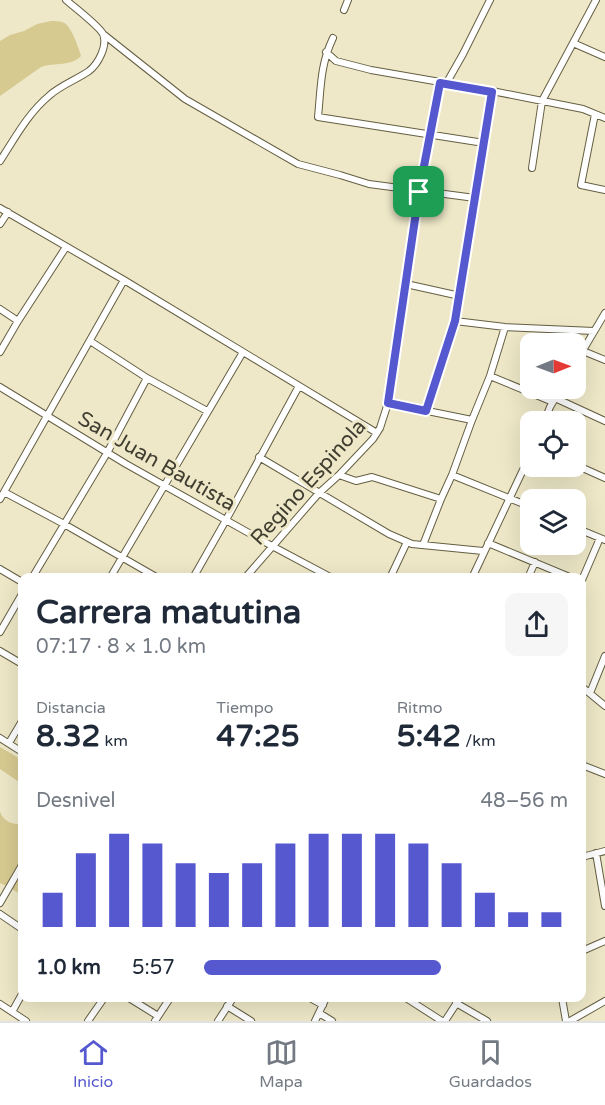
<!DOCTYPE html>
<html lang="es">
<meta charset="utf-8">
<style>
:root{--surface:#fff;--page:#f6f6f7;--text:#1f2937;--muted:#747a83;--line:#e0e1e3;--accent:#5558cf}
body{margin:0;font-family:"Varela Round",sans-serif;background:var(--page);color:var(--text);height:100vh;display:flex;flex-direction:column;font-size:22px;white-space:nowrap}
*{box-sizing:border-box;margin:0}
p{font-size:20px;color:var(--muted)}
.icon{flex:none;width:33px;height:33px;fill:none;stroke:currentColor;stroke-width:2;stroke-linecap:round;stroke-linejoin:round}
.map{position:relative;flex:1;overflow:hidden}
.details{position:absolute;left:18px;top:573px;width:568px;height:429px;display:flex;flex-direction:column;background:var(--surface);border-radius:12px;box-shadow:0 6px 24px #0002}
.details>*{flex:none}
.needle{width:39px;rotate:89deg}
.controls{position:absolute;left:520px;top:333px;display:grid;gap:12px}
.controls a{display:grid;place-items:center;width:66px;height:66px;border-radius:12px;background:var(--surface);box-shadow:0 6px 24px #0002;font-size:30px}
.pin{position:absolute;display:grid;place-items:center;width:51px;height:51px;color:#fff;margin:-26px;border-radius:12px;box-shadow:0 3px 9px #0006}
.round{display:grid;place-items:center;flex:none;width:63px;height:63px;border-radius:12px;background:var(--page)}
.head{display:flex;align-items:center;justify-content:space-between;height:102px;padding:0 18px}
h1{font-size:33px;font-weight:700;line-height:45px}
.metrics{display:grid;grid-template-columns:repeat(3,1fr);gap:9px;height:102px;padding:6px 18px}
.metrics div{display:grid;align-content:center}
.metrics b{font-size:30px;font-weight:700}
.metrics small{font-size:16px;font-weight:400}
.metrics p{font-size:16px}
.chart{height:168px;padding:12px 18px}
.chart p{display:flex;justify-content:space-between}
.chart svg{width:100%;height:108px;margin-top:6px;stroke:var(--accent);stroke-width:6}
ul{padding:0 18px;list-style:none;font-size:20px}
li{display:grid;grid-template-columns:96px 72px 1fr;align-items:center;height:45px}
li i{height:15px;border-radius:8px;background:var(--accent)}
.dock{display:flex;justify-content:space-around;align-items:center;height:84px;border-top:2px solid var(--line);background:var(--surface);font-size:16px;color:var(--muted)}
.dock a{display:grid;justify-items:center;gap:3px}
.dock .active{color:var(--accent)}
.map>svg:first-child{display:block}
.green{fill:#d7ca91}
.lines{fill:none;stroke-linecap:round;stroke-linejoin:round}
.minor-casing{stroke:#655f43;stroke-width:8}
.minor{stroke:#fff;stroke-width:6}
.route-casing{stroke:#fff;stroke-width:12}
.route{stroke:#5558cf;stroke-width:8}
.labels{text-anchor:middle;stroke-width:6;stroke-linejoin:round;paint-order:stroke}
.street-label{font-size:21px;fill:#403d31;stroke:#eee8c8}
</style>
<div class="map">
<svg width="605" height="1021" viewBox="0 0 605 1021">
<rect width="100%" height="100%" fill="#eee8c8"/>
<!-- green -->
<path class="green" d="M 51,21 C 56,21 62,21 66,24 C 73,31 78,47 81,56 C 70,67 55,62 41,67 L 0,96 L 0,41 L 10,35 L 24,31 L 37,24 Z
M 0,747 L 22,760 L 22,784 L 0,769 Z
M 0,812 C 5,823 12,823 22,825 L 22,895 C 17,892 12,890 8,885 L 4,885 L 0,883 Z"/>
<g class="lines">
<!-- minor casing -->
<g class="minor-casing">
<path id="minor" d="M 344,10 L 348,0
M 103,34 L 185,99 L 298,164 L 340,175 L 369,184 L 475,198
M 333,38 C 320,65 321,88 318,117 L 484,143
M 573,43 L 605,57
M 326,52 L 336,61 L 371,70 L 492,91 L 583,109 L 605,118
M 446,84 L 463,54 L 490,0
M 595,114 L 581,185 L 605,190
M 0,161 C 15,138 28,113 50,95 C 61,85 76,80 89,71 C 98,64 108,46 103,34 C 99,26 74,7 66,0
M 532,168 L 542,101 L 596,0
M 0,208 L 124,280 L 377,433
M 0,224 L 8,212
M 406,284 L 460,296
M 0,309 L 18,321
M 455,321 L 505,327 L 594,331
M 90,341 L 147,378 L 207,411
M 583,351 L 605,360
M 0,352 L 18,321 L 66,247
M 576,362 L 605,313
M 490,376 L 553,402
M 0,387 L 126,464 L 272,546 L 332,578
M 555,398 L 605,421
M 388,403 L 472,420
M 426,411 L 455,321 L 492,91
M 544,422 L 550,407 L 561,388
M 259,457 L 389,534 L 412,544 L 483,551
M 576,465 L 605,478
M 339,475 L 356,481 L 372,477 L 441,499
M 452,475 L 531,507
M 4,492 L 64,524 L 158,578
M 0,499 L 124,280
M 576,528 L 605,540
M 488,543 L 572,578
M 423,545 L 441,499 L 452,475 L 472,420 L 490,376 L 505,327
M 0,569 L 22,582
M 32,578 L 107,453 L 147,378
M 110,578 L 243,352
M 193,578 L 226,520 L 299,386
M 245,578 L 319,493 L 339,475 L 373,439 L 380,428 L 388,403 L 419,192 L 439,83
M 390,578 L 407,542
M 472,578 L 531,453
M 528,578 L 535,562
M 582,580 L 600,538
M 0,632 L 22,594
M 0,651 L 22,664
M 582,687 L 605,706
M 590,693 L 605,656
M 0,738 L 22,752
M 9,743 L 22,721
M 582,765 L 605,774
M 596,853 L 605,906
M 582,857 L 605,851
M 0,903 L 22,865
M 0,914 L 22,929
M 582,951 L 605,941
M 129,998 L 158,1016
M 310,998 L 323,1005
M 406,998 L 442,1021
M 562,998 L 566,1021
M 456,1003 L 487,1021
M 0,1004 L 26,1021
M 227,1006 L 251,1021
M 12,1012 L 22,994
M 319,1013 L 332,1021
M 88,1021 L 104,998
M 155,1021 L 170,998
M 218,1021 L 233,998
M 315,1021 L 326,998
M 445,1021 L 460,998
M 570,1021 L 605,1001"/>
</g>
<!-- minor -->
<use href="#minor" class="minor"/>
</g>
<g class="lines">
<!-- route casing -->
<g class="route-casing">
<path id="route" d="M 440,83 L 492,92 L 455,321 L 426,411 L 388,403 L 419,192 Z"/>
</g>
<!-- route -->
<use href="#route" class="route"/>
</g>
<g class="labels">
<!-- street labels -->
<g class="street-label">
<text transform="translate(157 461) rotate(30)" y="7">San Juan Bautista</text>
<text transform="translate(308 482) rotate(-48)" y="7">Regino Espinola</text>
</g>
</g>
</svg>
<div class="controls">
<a><svg class="needle" viewBox="-14 -14 28 28"><path d="M0-13l5 13h-10z" fill="#e53935"/><path d="M0 13l5-13h-10z" fill="#747a83"/></svg></a>
<a><svg class="icon" aria-label="locate" viewBox="0 0 24 24"><circle cx="12" cy="12" r="6"/><path d="M12 2v4M12 18v4M2 12h4M18 12h4"/></svg></a>
<a><svg class="icon" aria-label="layers" viewBox="0 0 24 24"><path d="M12 4l9 5-9 5-9-5zM3 14l9 5 9-5"/></svg></a>
</div>
<div class="pin" style="left:419px;top:192px;background:#1e9e55"><svg class="icon" aria-label="arrive" viewBox="0 0 24 24"><path d="M6 21V4h12l-3 4 3 4H6"/></svg></div>
<section class="details">
<div class="head"><div><h1>Carrera matutina</h1><p>07:17 · 8 × 1.0 km</p></div><a class="round"><svg class="icon" aria-label="share" viewBox="0 0 24 24"><path d="M12 15V3M7 8l5-5 5 5M5 13v7h14v-7"/></svg></a></div>
<div class="metrics">
<div><p>Distancia</p><b>8.32<small> km</small></b></div>
<div><p>Tiempo</p><b>47:25</b></div>
<div><p>Ritmo</p><b>5:42<small> /km</small></b></div>
</div>
<div class="chart"><p><span>Desnivel</span>48–56 m</p>
<svg viewBox="0 0 160 44" preserveAspectRatio="none"><path d="M5 44V30M15 44V14M25 44V6M35 44V10M45 44V18M55 44V22M65 44V18M75 44V10M85 44V6M95 44V6M105 44V6M115 44V10M125 44V18M135 44V30M145 44V38M155 44V38"/></svg>
</div>
<ul>
<li><b>1.0 km</b>5:57<i style="width:65%"></i></li>
</ul>
</section>
</div>
<nav class="dock">
<a class="active"><svg class="icon" aria-label="home" viewBox="0 0 24 24"><path d="M3 11l9-7 9 7M6 9v11h12V9"/></svg>Inicio</a>
<a><svg class="icon" aria-label="map" viewBox="0 0 24 24"><path d="M3 6l6-2 6 2 6-2v14l-6 2-6-2-6 2zM9 4v14M15 6v14"/></svg>Mapa</a>
<a><svg class="icon" aria-label="saved" viewBox="0 0 24 24"><path d="M7 4h10v16l-5-4-5 4z"/></svg>Guardados</a>
</nav>
